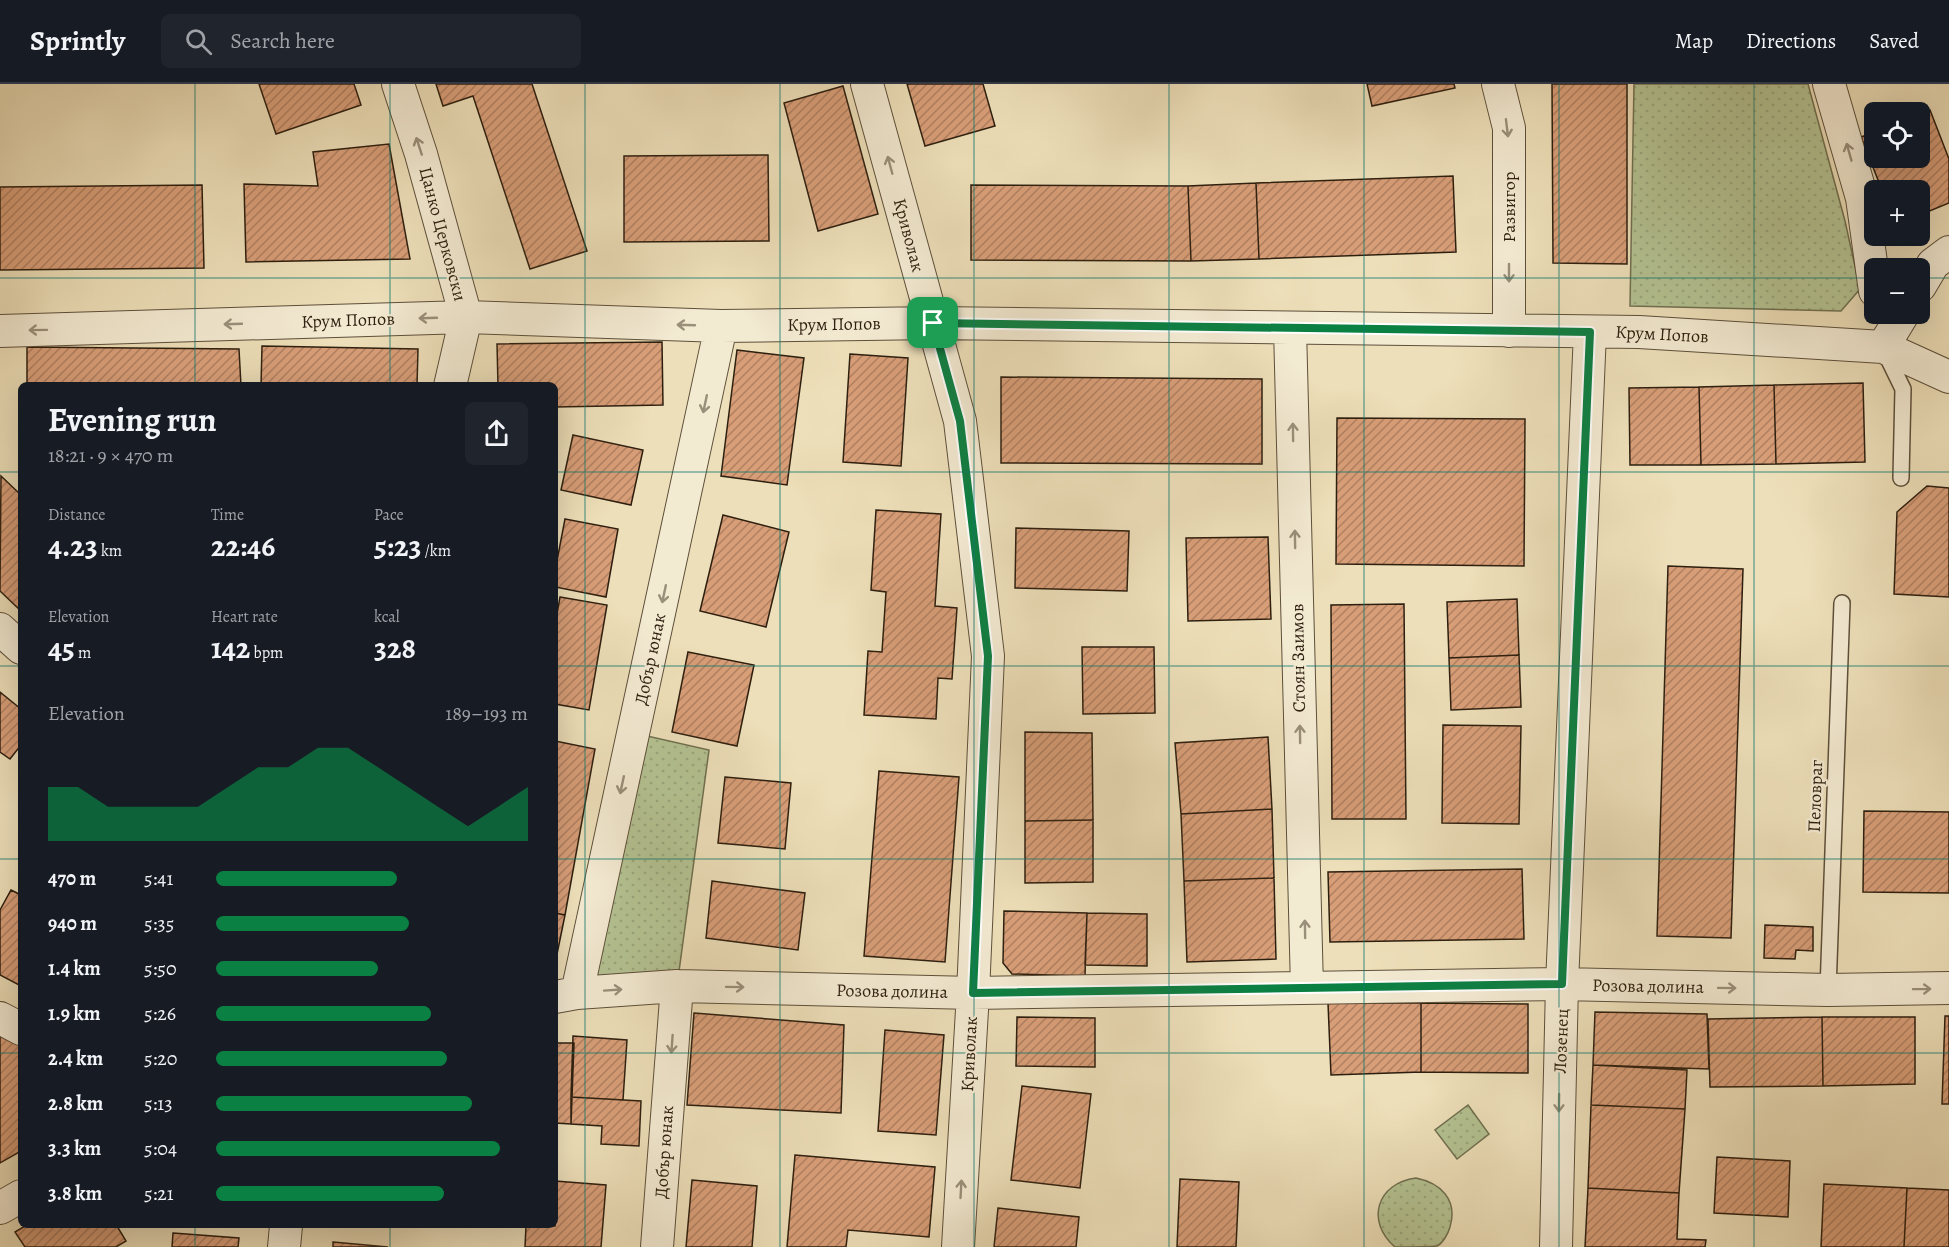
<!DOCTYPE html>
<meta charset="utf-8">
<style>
:root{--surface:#171b24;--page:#20242c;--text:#f1f3f6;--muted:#9ea1a6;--line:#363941;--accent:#0b8043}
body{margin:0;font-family:Alegreya,serif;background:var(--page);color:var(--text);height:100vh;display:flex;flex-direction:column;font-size:22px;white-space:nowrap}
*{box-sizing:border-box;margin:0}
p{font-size:20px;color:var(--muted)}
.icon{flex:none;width:33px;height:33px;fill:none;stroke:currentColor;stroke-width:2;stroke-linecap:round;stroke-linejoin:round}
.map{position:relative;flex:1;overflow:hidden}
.details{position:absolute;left:18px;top:298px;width:540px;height:846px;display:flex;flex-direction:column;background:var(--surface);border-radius:9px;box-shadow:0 6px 24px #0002}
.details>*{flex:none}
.fabs{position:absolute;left:1864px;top:18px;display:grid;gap:12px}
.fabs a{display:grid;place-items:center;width:66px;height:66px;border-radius:9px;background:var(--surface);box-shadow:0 6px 24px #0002;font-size:30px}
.pin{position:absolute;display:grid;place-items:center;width:51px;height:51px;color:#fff;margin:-26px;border-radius:12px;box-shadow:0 3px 9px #0006}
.round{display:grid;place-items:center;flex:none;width:63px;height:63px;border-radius:9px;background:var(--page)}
.head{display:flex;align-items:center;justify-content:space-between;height:102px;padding:0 30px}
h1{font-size:33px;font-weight:700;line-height:45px}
.figures{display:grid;grid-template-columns:repeat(3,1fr);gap:9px;height:102px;padding:6px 30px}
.figures div{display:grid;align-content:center}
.figures b{font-size:30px;font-weight:700}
.figures small{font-size:16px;font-weight:400}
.figures p{font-size:16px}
.chart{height:168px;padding:12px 30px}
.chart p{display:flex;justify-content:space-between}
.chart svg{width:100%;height:108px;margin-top:6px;fill:var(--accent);opacity:.7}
ul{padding:0 30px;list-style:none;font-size:20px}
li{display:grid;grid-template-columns:96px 72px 1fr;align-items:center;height:45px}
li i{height:15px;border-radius:8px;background:var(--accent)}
header{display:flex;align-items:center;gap:36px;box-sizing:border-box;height:84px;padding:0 30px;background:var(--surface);border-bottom:2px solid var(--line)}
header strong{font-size:28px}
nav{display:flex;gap:33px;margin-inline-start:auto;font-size:21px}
.search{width:420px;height:54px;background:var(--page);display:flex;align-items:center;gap:15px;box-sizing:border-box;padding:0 21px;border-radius:9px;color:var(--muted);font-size:22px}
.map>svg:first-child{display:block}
.green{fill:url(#green-dots);stroke:#707050;stroke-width:1.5}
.building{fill:url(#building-hatch);stroke:#2d1f0f;stroke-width:1.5}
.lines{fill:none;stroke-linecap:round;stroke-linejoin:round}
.lane-casing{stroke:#5d4f3a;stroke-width:18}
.street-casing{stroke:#5d4f3a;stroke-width:34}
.lane{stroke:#f3ead2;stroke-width:15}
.street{stroke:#f3ead2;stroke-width:32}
.oneway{stroke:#9a8f7a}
.route-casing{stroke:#fff;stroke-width:12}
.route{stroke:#0b8043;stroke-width:8}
.grid{fill:none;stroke:#0f766e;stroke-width:1.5;stroke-opacity:0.55}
.labels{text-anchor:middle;stroke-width:4.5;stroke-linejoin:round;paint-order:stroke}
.street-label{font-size:18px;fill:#2d1f0f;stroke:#f3ead2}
</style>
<header>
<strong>Sprintly</strong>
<div class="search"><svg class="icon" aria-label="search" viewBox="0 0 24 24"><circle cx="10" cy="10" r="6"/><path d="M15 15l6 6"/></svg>Search here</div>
<nav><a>Map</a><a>Directions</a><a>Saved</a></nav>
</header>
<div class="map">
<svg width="1949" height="1163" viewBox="0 0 1949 1163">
<defs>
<pattern id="green-dots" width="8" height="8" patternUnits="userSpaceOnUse" patternTransform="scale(1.5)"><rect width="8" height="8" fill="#b4c292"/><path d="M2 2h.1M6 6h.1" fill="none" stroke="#9ba67d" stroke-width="1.8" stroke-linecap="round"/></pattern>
<pattern id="building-hatch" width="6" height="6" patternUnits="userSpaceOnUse" patternTransform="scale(1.5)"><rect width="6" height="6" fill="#d89e78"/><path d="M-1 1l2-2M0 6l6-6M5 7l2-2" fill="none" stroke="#b08061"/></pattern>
</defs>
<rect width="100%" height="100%" fill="#eddfb9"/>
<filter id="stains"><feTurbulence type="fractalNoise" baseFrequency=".00333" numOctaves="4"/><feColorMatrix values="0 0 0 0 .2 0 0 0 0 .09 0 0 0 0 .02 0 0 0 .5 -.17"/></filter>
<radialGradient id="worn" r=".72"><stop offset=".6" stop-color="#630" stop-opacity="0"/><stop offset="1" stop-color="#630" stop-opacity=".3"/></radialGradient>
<!-- green -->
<path class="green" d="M 1634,0 L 1808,0 L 1845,137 L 1860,205 L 1841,227 L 1630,222 Z
M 634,649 L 709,666 L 677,902 L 577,909 Z
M 1468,1021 L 1489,1050 L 1457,1075 L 1435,1046 Z
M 1416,1094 C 1441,1099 1458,1116 1450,1143 C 1448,1150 1443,1159 1437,1162 C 1429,1163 1405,1163 1395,1163 C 1365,1137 1377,1099 1416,1094 Z"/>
<!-- building -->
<path class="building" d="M 259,0 L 354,0 L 361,21 L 276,50 Z
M 436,0 L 532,0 L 587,167 L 530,185 L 473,12 L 443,22 Z
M 907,0 L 983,0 L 995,42 L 925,62 Z
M 1367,0 L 1454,0 L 1455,4 L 1372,22 Z
M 1552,0 L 1627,0 L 1627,180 L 1553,179 Z
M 843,2 L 878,130 L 818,147 L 784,19 Z
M 1930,26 L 1949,75 L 1949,119 L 1920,131 L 1920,106 L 1882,106 L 1861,53 L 1875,48 L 1875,74 L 1920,74 L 1920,30 Z
M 389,60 L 410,175 L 246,178 L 244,100 L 318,102 L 313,68 Z
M 768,71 L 769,157 L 624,158 L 624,72 Z
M 1453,92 L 1456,168 L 1259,175 L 1256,99 Z
M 1256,99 L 1259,175 L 1191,177 L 1188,102 Z
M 202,101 L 204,184 L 0,186 L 0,103 Z
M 971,101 L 1188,102 L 1191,177 L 971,176 Z
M 662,258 L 663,321 L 555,323 L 555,302 L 498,302 L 497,260 Z
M 262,262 L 418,265 L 417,302 L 261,302 Z
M 27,263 L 239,265 L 241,302 L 27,302 Z
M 737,266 L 804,274 L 787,401 L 721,392 Z
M 850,270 L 908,274 L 901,382 L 843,378 Z
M 1001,293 L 1262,295 L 1262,380 L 1001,379 Z
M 1863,299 L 1865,378 L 1776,380 L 1774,301 Z
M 1774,301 L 1776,380 L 1701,381 L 1699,303 Z
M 1699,303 L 1701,381 L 1630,381 L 1629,304 Z
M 1337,334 L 1525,335 L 1524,482 L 1336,480 Z
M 573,351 L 643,366 L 631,421 L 561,406 Z
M 1,392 L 21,411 L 21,527 L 0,507 Z
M 1927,402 L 1949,404 L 1949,513 L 1894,510 L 1897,428 Z
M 876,426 L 941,430 L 935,522 L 957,524 L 952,595 L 938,594 L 936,635 L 864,631 L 868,567 L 882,568 L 886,508 L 871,506 Z
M 723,431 L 789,448 L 766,543 L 700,527 Z
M 565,435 L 618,445 L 606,513 L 555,503 L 555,487 Z
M 1016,444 L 1129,447 L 1127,507 L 1015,504 Z
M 1268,453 L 1271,535 L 1188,537 L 1186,454 Z
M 1668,482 L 1743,485 L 1731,854 L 1657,852 Z
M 560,513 L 607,521 L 589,626 L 555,620 L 555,541 Z
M 1517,515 L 1519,571 L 1449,574 L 1447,518 Z
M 1404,520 L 1406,735 L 1332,735 L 1331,521 Z
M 1082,563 L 1154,563 L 1155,629 L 1083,630 Z
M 688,568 L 754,581 L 737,662 L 672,648 Z
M 1519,571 L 1521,623 L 1451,626 L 1449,574 Z
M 0,608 L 21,625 L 21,661 L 10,675 L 0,668 Z
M 1443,641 L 1521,642 L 1519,740 L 1442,739 Z
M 1025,648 L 1092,649 L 1093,736 L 1025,737 Z
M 1268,653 L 1272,725 L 1181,730 L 1175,659 Z
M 555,657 L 595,665 L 565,831 L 555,829 Z
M 879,687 L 959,693 L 945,878 L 864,872 Z
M 725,693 L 791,699 L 785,765 L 718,759 Z
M 1272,725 L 1274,794 L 1184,797 L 1181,730 Z
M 1864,727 L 1949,728 L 1949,809 L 1863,808 Z
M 1093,736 L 1093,798 L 1025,799 L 1025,737 Z
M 1522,785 L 1524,855 L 1330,858 L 1328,788 Z
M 1274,794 L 1276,875 L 1187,878 L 1184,797 Z
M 712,797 L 805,809 L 798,866 L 706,854 Z
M 11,806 L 21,811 L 21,902 L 0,891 L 0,826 Z
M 1004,827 L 1087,829 L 1085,892 L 1012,890 L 1003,879 Z
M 555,829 L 565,831 L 555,880 Z
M 1087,829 L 1147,830 L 1147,882 L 1085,881 Z
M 1765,841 L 1813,843 L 1813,867 L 1796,866 L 1795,875 L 1764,874 Z
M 1328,919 L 1421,919 L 1421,988 L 1331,991 Z
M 1421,919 L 1528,920 L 1528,989 L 1421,988 Z
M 1595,928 L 1707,930 L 1709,985 L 1593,981 Z
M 694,929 L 844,941 L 841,1029 L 687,1021 Z
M 1945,932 L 1949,932 L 1949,1020 L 1942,1020 Z
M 1017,933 L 1095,934 L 1095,983 L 1016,982 Z
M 1822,933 L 1823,1002 L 1710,1003 L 1708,935 Z
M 1822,933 L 1915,933 L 1915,1000 L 1823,1002 Z
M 885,946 L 944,951 L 936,1051 L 878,1047 Z
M 0,948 L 21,959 L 21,1067 L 0,1079 Z
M 573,952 L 627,956 L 623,1016 L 571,1013 Z
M 555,959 L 574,959 L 571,1040 L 555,1039 Z
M 1593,981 L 1687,986 L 1685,1025 L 1591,1021 Z
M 1022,1002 L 1091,1010 L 1080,1104 L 1011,1096 Z
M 571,1013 L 641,1017 L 639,1062 L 601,1060 L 602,1042 L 571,1040 Z
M 1591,1021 L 1685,1025 L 1679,1109 L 1588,1104 Z
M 795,1071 L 935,1083 L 929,1153 L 848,1146 L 846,1163 L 787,1163 Z
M 1717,1073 L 1790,1077 L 1788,1133 L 1714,1129 Z
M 1180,1095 L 1239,1098 L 1236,1163 L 1177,1163 Z
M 692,1096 L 757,1102 L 752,1163 L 686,1163 Z
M 555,1097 L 606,1101 L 601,1163 L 525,1163 L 526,1142 L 555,1142 Z
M 1824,1100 L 1907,1104 L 1904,1163 L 1821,1163 Z
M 1588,1104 L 1679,1109 L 1677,1155 L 1706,1156 L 1705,1163 L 1585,1163 Z
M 1907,1104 L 1949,1106 L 1949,1163 L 1904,1163 Z
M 998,1124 L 1079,1133 L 1076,1163 L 994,1163 Z
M 25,1142 L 117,1142 L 126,1157 L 116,1163 L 25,1163 L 15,1148 Z
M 173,1149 L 239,1154 L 238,1163 L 172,1163 Z
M 333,1158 L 388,1163 L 333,1163 Z"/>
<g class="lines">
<!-- lane casing -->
<g class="lane-casing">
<path id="lane" d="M 1884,266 L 1903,305 L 1901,394
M 1828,906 L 1842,519"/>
</g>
<!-- street casing -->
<g class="street-casing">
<path id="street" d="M 398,0 L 421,70 L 466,233 L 450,302
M 867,0 L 960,337 L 988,572 L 973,909 L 958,1163
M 1498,0 L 1509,44 L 1509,247
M 1829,0 L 1862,114 L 1875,207
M 1920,202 L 1933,180 L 1949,168
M 1290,244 L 1307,904
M 0,247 L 466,233 L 721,242 L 933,239 L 1639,248 L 1883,263 L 1949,293
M 1883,263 L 1903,230
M 0,545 L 21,564
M 577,909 L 721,242
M 555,913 L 577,909 L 677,902 L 973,909 L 1562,900 L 1828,906 L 1949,904
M 0,934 L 21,945
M 0,1124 L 21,1112
M 284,1163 L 286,1142
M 657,1163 L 677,902
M 1556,1163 L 1562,900 L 1590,248"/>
</g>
<!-- lane -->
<use href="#lane" class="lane"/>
<!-- street -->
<use href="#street" class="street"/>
</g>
<!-- one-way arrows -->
<defs><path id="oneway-shaft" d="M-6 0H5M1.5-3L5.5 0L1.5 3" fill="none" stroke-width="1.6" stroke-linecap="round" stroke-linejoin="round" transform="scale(1.5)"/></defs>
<g class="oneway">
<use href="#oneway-shaft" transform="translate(1507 44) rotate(83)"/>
<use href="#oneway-shaft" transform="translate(419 62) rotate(-108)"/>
<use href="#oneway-shaft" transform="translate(1849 68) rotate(-106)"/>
<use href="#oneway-shaft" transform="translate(890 81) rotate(-105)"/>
<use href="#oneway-shaft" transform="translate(1509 189) rotate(90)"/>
<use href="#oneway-shaft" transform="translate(428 234) rotate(178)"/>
<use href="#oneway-shaft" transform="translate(233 240) rotate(178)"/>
<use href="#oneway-shaft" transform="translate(686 241) rotate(-178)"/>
<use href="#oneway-shaft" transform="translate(38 246) rotate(179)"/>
<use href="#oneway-shaft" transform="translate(705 320) rotate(102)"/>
<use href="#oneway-shaft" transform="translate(1293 348) rotate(-91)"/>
<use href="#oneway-shaft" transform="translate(1295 455) rotate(-91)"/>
<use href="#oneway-shaft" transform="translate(664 510) rotate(102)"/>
<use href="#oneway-shaft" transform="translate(1300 650) rotate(-91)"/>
<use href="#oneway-shaft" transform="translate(622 701) rotate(102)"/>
<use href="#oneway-shaft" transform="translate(1305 845) rotate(-91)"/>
<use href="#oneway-shaft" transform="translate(735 903) rotate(1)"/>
<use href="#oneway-shaft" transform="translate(1727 904) rotate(1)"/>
<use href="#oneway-shaft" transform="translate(1922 905) rotate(-1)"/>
<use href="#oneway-shaft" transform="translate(613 906) rotate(-4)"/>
<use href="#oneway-shaft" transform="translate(672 960) rotate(94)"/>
<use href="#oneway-shaft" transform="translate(1559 1019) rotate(91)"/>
<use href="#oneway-shaft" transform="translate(961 1105) rotate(-87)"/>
</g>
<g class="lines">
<!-- route casing -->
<g class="route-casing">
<path id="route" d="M 933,239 L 1590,248 L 1562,900 L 973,909 L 988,572 L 960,337 Z"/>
</g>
<!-- route -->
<use href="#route" class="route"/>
</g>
<!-- grid -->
<path class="grid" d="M 195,0 L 195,302M 390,0 L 390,302M 585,0 L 585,1163M 780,0 L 780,1163M 974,0 L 974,1163M 1169,0 L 1169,1163M 1364,0 L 1364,1163M 1559,0 L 1559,1163M 1754,0 L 1754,1163M 0,194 L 1875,194M 1920,194 L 1949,194M 0,388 L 21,388M 555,388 L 1949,388M 0,582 L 21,582M 555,582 L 1949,582M 0,775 L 21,775M 555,775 L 1949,775M 0,969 L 21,969M 555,969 L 1949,969M 195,1142 L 195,1163M 390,1142 L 390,1163"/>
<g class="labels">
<!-- street labels -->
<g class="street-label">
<text transform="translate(1509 123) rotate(-90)" y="6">Развигор</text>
<text transform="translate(443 150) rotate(75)" y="6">Цанко Церковски</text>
<text transform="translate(909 151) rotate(75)" y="6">Криволак</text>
<text transform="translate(348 236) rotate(-2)" y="6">Крум Попов</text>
<text transform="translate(834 240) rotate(-1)" y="6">Крум Попов</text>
<text transform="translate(1662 250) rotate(3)" y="6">Крум Попов</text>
<text transform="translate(1298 574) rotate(-91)" y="6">Стоян Заимов</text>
<text transform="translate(650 575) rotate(-78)" y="6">Добър юнак</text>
<text transform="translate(1815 712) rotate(-88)" y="6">Пеловраг</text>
<text transform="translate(1648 902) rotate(1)" y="6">Розова долина</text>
<text transform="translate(892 907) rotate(1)" y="6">Розова долина</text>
<text transform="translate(1561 957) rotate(-88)" y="6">Лозенец</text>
<text transform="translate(969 970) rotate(-87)" y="6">Криволак</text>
<text transform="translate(664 1068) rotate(-86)" y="6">Добър юнак</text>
</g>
</g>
<rect width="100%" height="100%" filter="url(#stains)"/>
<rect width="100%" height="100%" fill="url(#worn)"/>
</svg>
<div class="fabs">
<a><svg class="icon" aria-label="locate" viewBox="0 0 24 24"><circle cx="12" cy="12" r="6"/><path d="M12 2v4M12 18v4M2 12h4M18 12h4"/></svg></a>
<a>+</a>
<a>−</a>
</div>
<div class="pin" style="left:933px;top:239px;background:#1e9e55"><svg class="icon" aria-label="arrive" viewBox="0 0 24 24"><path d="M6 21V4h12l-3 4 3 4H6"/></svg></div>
<section class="details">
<div class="head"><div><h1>Evening run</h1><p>18:21 · 9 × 470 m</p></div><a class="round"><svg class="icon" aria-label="share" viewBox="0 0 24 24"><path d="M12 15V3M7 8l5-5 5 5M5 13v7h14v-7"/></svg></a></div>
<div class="figures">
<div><p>Distance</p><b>4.23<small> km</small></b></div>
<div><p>Time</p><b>22:46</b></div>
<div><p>Pace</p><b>5:23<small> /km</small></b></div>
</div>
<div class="figures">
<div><p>Elevation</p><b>45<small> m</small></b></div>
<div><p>Heart rate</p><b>142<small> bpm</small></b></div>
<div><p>kcal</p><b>328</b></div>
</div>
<div class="chart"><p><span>Elevation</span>189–193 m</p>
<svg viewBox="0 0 160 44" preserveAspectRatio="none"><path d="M0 44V22L10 22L20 30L30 30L40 30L50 30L60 22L70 14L80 14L90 6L100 6L110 14L120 22L130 30L140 38L150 30L160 22V44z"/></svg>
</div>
<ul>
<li><b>470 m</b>5:41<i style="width:58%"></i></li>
<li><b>940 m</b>5:35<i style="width:62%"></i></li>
<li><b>1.4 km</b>5:50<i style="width:52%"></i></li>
<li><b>1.9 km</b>5:26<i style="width:69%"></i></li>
<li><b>2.4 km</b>5:20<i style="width:74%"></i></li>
<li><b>2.8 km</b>5:13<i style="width:82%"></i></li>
<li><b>3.3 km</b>5:04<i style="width:91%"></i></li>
<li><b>3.8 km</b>5:21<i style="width:73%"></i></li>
</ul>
</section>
</div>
